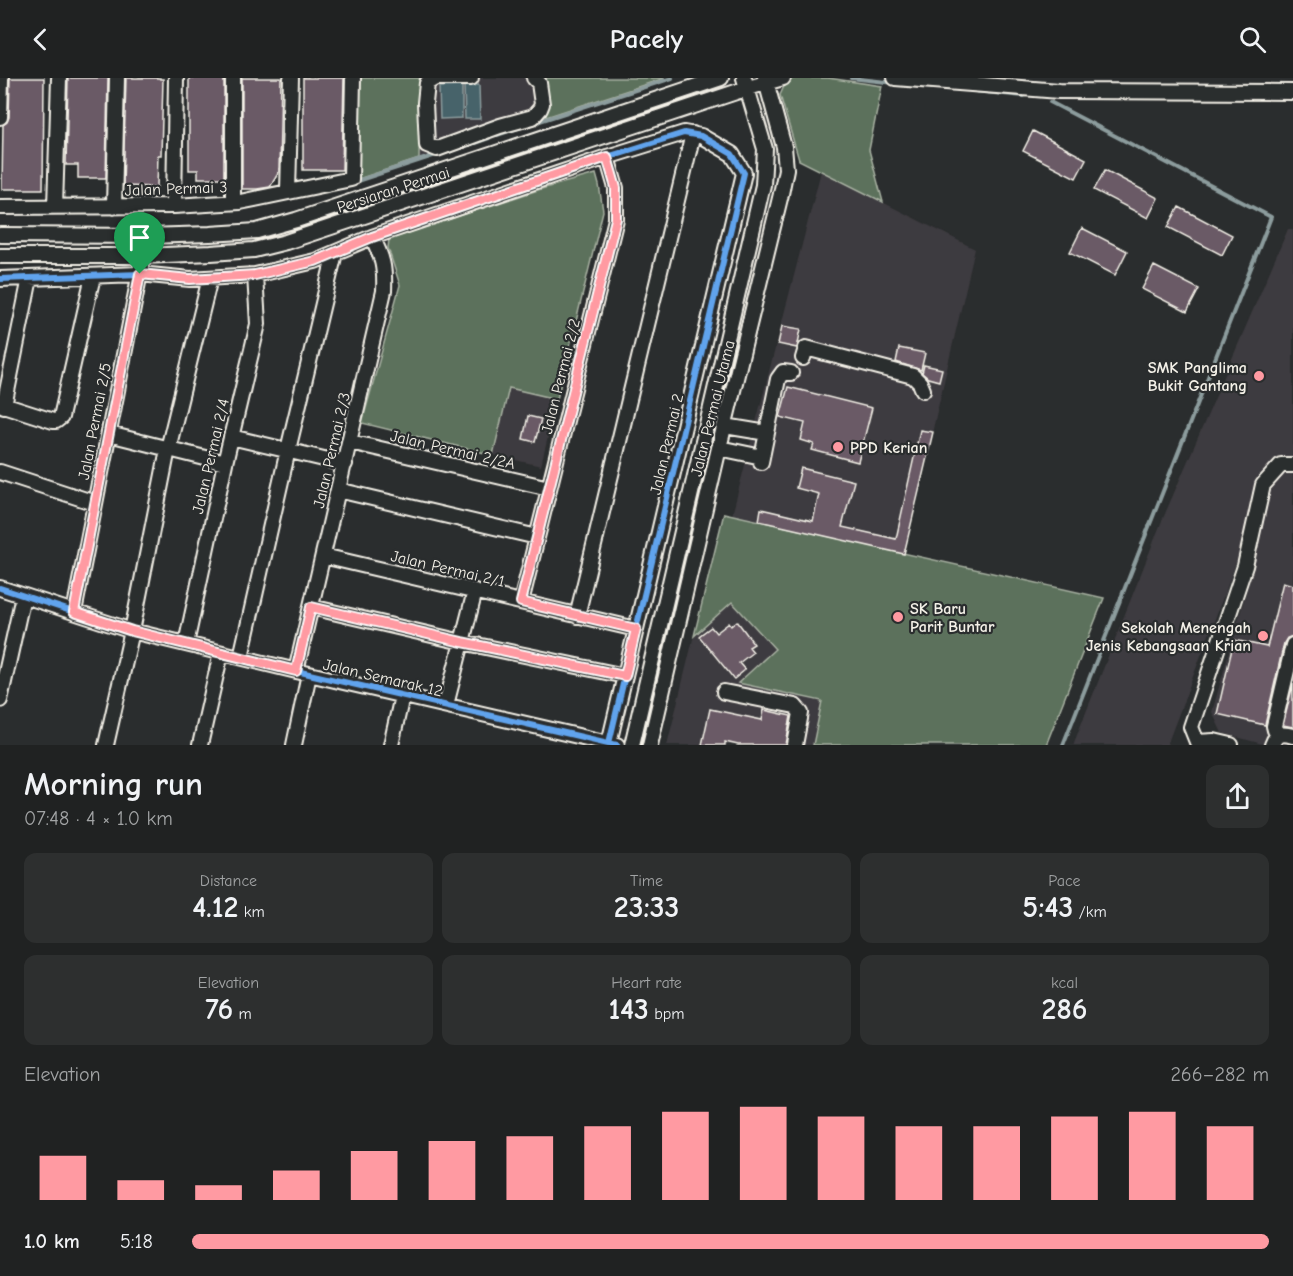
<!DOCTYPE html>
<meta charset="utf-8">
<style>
:root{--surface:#202222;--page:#2d2f2f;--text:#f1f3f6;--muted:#a2a4a5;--accent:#ff9aa2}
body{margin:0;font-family:"Comic Neue",sans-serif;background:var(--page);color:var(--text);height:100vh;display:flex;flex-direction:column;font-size:22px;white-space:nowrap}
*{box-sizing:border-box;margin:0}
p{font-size:20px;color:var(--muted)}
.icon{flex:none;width:33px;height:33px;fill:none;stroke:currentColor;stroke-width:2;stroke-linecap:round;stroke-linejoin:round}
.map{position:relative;height:667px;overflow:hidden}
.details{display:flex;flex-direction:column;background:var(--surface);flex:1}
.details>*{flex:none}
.pin{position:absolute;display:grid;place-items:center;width:51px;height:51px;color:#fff;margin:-62px -26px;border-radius:50% 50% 50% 0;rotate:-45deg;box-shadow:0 0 6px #0007}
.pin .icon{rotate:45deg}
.round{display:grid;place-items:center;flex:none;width:63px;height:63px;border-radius:12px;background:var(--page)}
.summary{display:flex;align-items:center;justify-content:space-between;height:102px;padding:0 24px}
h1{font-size:33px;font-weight:700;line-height:45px}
.figures{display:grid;grid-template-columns:repeat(3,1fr);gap:9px;height:102px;padding:6px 24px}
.figures div{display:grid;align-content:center;border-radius:12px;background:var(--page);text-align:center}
.figures b{font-size:30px;font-weight:700}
.figures small{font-size:16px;font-weight:400}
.figures p{font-size:16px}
.chart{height:168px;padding:12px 24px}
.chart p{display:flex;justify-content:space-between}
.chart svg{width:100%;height:108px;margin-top:6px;stroke:var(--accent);stroke-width:6}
ul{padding:0 24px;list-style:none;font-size:20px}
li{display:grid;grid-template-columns:96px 72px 1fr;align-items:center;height:45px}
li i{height:15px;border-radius:8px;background:var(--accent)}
header{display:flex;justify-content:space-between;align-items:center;height:78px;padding:0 24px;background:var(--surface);font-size:27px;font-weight:700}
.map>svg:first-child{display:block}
.built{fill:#3d3a3f}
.green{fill:#5c715c;stroke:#a8b1a2;stroke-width:1.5}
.water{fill:#47636b;stroke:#8c9c9d;stroke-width:1.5}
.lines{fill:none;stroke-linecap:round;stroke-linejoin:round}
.stream{stroke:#8c9c9d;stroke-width:4}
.building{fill:#6a5a66;stroke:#f4f1e8;stroke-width:1.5}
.minor-casing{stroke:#f4f1e8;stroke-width:18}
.minor{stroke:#2a2d2e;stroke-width:14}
.cycleway-casing{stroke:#2a2d2e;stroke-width:10}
.cycleway{stroke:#60a3ed;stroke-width:6}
.route-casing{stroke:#fff;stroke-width:12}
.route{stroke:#ff9aa2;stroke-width:8}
.poi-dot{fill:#ff9aa2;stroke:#2a2d2e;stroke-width:2}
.labels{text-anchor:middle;stroke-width:4.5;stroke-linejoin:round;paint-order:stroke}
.street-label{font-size:16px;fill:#f4f1e8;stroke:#2a2d2e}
.poi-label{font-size:16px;font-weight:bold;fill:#f4f1e8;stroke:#2a2d2e;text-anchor:end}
</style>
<header><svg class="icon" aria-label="back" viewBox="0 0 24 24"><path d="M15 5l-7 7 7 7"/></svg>Pacely<svg class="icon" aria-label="search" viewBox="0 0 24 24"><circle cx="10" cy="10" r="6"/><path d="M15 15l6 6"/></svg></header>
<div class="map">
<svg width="1293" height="667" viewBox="0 0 1293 667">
<rect width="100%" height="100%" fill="#2a2d2e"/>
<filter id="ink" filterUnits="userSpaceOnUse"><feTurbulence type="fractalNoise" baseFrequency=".0167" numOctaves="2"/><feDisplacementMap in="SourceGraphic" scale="12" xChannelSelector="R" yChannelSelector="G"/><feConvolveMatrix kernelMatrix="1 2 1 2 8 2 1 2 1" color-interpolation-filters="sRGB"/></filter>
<g filter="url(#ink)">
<!-- built -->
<path class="built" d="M 359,0 L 665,0 L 355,102 Z
M 821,93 L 975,171 L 904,475 L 1104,520 L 1046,667 L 667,667 L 724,435 L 732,437 Z
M 1288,151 L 1293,151 L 1293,667 L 1266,667 L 1222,655 L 1212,634 L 1258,472 L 1243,467 L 1167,667 L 1073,667 L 1161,445 Z
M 509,310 L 557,321 L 541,388 L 493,377 Z"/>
<!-- green -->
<path class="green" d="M 359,0 L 421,0 L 420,3 L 419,81 L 355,102 Z
M 542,0 L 665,0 L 546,39 L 544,4 Z
M 797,0 L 828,0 L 882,8 L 869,72 L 883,124 L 799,82 L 780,17 L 787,2 Z
M 596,96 L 599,107 L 603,133 L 557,321 L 509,310 L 493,377 L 362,345 L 400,207 L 388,170 L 389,161 L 541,111 Z
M 724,435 L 1104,520 L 1046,667 L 813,667 L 822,623 L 738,605 L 775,571 L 732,524 L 694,558 Z"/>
<!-- water -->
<path class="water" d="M 464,7 L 479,7 L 480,41 L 465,41 Z
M 462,8 L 462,40 L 440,41 L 439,9 Z"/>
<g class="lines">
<!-- stream -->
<path class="stream" d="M 851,0 L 895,5
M 974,13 L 1024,18
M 1050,24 L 1271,139 L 1063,667
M 497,57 L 672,0
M 460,70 L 489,60
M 354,104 L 439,76"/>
</g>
<!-- building -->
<path class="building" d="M 10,0 L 44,0 L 43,111 L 2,111 L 3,47 L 7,44 L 9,39 Z
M 68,0 L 108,0 L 106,100 L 78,100 L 78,87 L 66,87 Z
M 126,0 L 160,0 L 160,1 L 163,1 L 161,77 L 158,77 L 157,109 L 123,108 Z
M 189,0 L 224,0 L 224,100 L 198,100 L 198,92 L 189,92 Z
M 242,0 L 281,0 L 279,94 L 270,109 L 257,111 L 242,111 Z
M 303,0 L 344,0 L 342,92 L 303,92 Z
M 1033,53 L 1086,81 L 1076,100 L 1023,73 Z
M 1105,92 L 1158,120 L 1148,140 L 1094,112 Z
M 1179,129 L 1232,157 L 1222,177 L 1168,149 Z
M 1082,150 L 1127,173 L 1115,197 L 1070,174 Z
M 1154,188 L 1199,211 L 1187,234 L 1142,211 Z
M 782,248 L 801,251 L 797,270 L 778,266 Z
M 899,270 L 925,275 L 921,292 L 896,284 Z
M 924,287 L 942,291 L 939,303 L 928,300 L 922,295 Z
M 788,309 L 872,330 L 858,384 L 812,372 L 814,366 L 801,362 L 805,345 L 780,339 Z
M 528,338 L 541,341 L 535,364 L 523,361 Z
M 920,352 L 933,354 L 904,476 L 759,443 L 761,431 L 813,443 L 819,416 L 796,410 L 801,390 L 854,403 L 842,449 L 896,461 Z
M 1283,504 L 1293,507 L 1293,558 L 1287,560 L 1284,565 L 1265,647 L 1217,636 L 1234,562 L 1267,569 Z
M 737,543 L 754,566 L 749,569 L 753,574 L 739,585 L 745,592 L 734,601 L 699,558 L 711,549 L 716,555 L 729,545 L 731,548 Z
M 1293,606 L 1293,649 L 1283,647 Z
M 710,631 L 762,642 L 764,632 L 791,638 L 786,667 L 738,667 L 725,664 L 725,667 L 702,667 Z"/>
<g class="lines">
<!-- minor casing -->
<g class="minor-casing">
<path id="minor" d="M 471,0 L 435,0 L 427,5 L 425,25 L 427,67 L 437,71 L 500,48 L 533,39 L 540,31 L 542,26 L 539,5 L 534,0
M 895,0 L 1059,13 L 1293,14
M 0,39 L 1,0
M 288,113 L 291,0
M 233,124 L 233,0
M 174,128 L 176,0
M 0,129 L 174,128 L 240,124 L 351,101 L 353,0
M 55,129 L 59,0
M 114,129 L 117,0
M 0,157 L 147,158 L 210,156 L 257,153 L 296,142 L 721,0
M 0,178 L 143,178 L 211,175 L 254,172 L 286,164 L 748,10 L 783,0
M 0,201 L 140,196 L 190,201 L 255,197 L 315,183 L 372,159 L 607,79 L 684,55 L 701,58 L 732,76 L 744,95 L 609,665
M 803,280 L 806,270 L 913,298 L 920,305 L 923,312
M 0,326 L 53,343 L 56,343 L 61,339 L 93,198
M 4,328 L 30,200
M 725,348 L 767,355
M 109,356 L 225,385
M 231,359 L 345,386
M 350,364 L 549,410
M 719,370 L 762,379
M 761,384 L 778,301 L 783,294 L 791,295
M 0,394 L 95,425
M 338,412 L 537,459
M 323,478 L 636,551
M 0,510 L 132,553 L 309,596 L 617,667
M 521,524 L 616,141 L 616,110 L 607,79
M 311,529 L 462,564 L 625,598
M 74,534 L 141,189
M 577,538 L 693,56
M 186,566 L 225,385 L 258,246 L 255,197
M 241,579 L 288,372 L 335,175
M 296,593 L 384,213 C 385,190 383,180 372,159
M 724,614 L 795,628 L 801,635 L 795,667
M 0,622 L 23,518
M 446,627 L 475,513
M 1279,656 L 1275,652 L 1274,648 L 1293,567
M 1197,664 L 1191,649 L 1245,488 L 1263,407 L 1281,387 L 1293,387
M 1197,664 L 1214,663 L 1231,667
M 106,667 L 132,553 L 168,371 L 210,200
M 200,667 L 221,575
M 294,667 L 309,596
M 391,667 L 402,618
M 632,667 L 763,107 L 765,71 L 744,0
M 650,667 L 719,370 L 781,116 L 786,91 L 784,69 L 765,0
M 1272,667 C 1276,655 1282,655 1293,658"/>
</g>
<!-- minor -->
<use href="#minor" class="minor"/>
<!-- cycleway casing -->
<g class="cycleway-casing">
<path id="cycleway" d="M 0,201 L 140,196 L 190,201 L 255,197 L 315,183 L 372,159 L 607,79 L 684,55 L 701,58 L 732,76 L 744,95 L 609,665
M 0,510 L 132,553 L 309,596 L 617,667"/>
</g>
<!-- cycleway -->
<use href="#cycleway" class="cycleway"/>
</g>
</g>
<g class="lines" filter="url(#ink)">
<!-- route casing -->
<g class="route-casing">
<path id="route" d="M 607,79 L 616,110 L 616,141 L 521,524 L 636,551 L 625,598 L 462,564 L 311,529 L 296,593 L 132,553 L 74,534 L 140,196 L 190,201 L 255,197 L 315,183 L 372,159 Z"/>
</g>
<!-- route -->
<use href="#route" class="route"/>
</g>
<!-- markers -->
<g class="poi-dot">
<circle cx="1259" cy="298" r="6"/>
<circle cx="838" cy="369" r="6"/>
<circle cx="898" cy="539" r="6"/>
<circle cx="1263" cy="558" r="6"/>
</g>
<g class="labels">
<!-- street labels -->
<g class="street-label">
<text transform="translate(176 110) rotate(-2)" y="6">Jalan Permai 3</text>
<text transform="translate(393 111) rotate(-18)" y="6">Persiaran Permai</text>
<text transform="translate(560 298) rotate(-76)" y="6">Jalan Permai 2/2</text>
<text transform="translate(712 330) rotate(-76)" y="6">Jalan Permai Utama</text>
<text transform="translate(94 343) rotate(-79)" y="6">Jalan Permai 2/5</text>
<text transform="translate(666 366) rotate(-77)" y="6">Jalan Permai 2</text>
<text transform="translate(453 371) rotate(13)" y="6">Jalan Permai 2/2A</text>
<text transform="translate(331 372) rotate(-77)" y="6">Jalan Permai 2/3</text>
<text transform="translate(210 378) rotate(-77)" y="6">Jalan Permai 2/4</text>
<text transform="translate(448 490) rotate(13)" y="6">Jalan Permai 2/1</text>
<text transform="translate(383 599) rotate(13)" y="6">Jalan Semarak 12</text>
</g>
<!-- poi labels -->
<g class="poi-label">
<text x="1247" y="295">SMK Panglima<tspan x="1247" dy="18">Bukit Gantang</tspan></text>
<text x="850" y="375" text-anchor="start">PPD Kerian</text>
<text x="910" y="536" text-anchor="start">SK Baru<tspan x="910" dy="18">Parit Buntar</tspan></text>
<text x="1251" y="555">Sekolah Menengah<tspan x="1251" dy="18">Jenis Kebangsaan Krian</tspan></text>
</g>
</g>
</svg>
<div class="pin" style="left:140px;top:196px;background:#1e9e55"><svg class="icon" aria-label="arrive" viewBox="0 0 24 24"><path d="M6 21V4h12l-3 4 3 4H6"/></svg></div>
</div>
<section class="details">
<div class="summary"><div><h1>Morning run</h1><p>07:48 · 4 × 1.0 km</p></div><a class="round"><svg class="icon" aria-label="share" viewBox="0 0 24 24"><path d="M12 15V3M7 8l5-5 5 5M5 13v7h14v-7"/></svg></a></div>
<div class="figures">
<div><p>Distance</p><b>4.12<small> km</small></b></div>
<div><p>Time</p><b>23:33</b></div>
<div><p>Pace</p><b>5:43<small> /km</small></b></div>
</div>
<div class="figures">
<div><p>Elevation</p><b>76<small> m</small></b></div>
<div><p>Heart rate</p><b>143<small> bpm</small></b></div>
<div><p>kcal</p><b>286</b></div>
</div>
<div class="chart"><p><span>Elevation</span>266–282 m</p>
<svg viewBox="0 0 160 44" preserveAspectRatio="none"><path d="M5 44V26M15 44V36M25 44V38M35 44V32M45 44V24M55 44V20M65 44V18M75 44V14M85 44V8M95 44V6M105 44V10M115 44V14M125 44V14M135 44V10M145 44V8M155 44V14"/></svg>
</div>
<ul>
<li><b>1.0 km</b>5:18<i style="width:100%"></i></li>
</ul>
</section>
